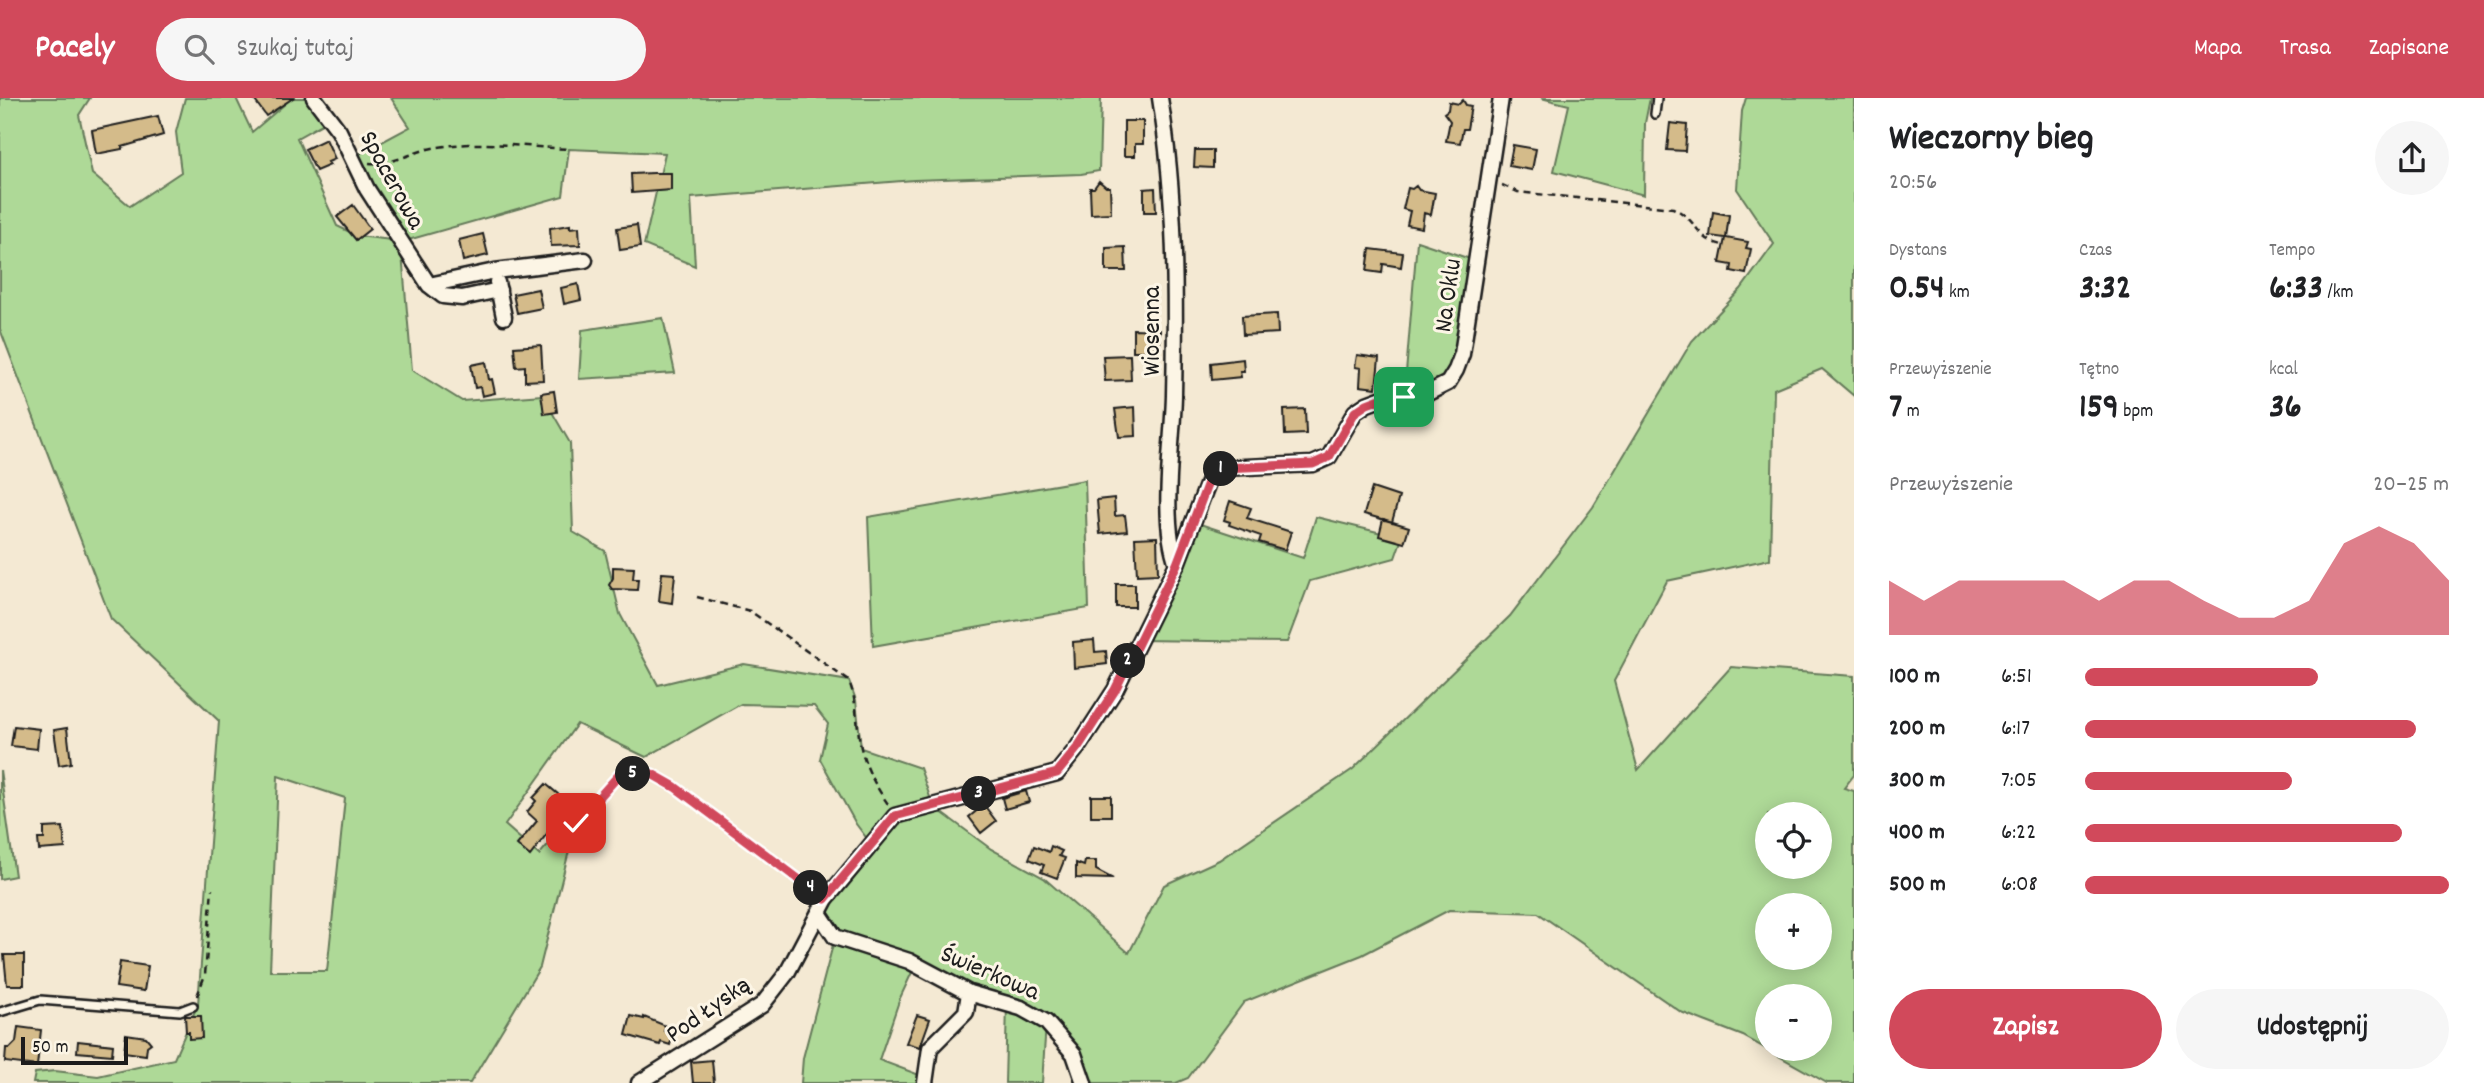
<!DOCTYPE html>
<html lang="pl">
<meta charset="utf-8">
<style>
:root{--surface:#fff;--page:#f6f6f6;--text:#202124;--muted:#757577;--accent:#d1495b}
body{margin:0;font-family:Dekko,sans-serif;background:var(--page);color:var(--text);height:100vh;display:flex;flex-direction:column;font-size:26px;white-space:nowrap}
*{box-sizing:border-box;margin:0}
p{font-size:23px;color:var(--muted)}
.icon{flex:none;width:38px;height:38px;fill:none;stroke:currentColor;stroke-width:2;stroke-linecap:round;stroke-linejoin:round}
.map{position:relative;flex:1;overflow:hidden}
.details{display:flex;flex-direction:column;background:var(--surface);width:630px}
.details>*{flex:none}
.tools{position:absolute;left:1755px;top:704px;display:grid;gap:14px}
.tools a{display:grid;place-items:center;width:77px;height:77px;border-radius:50%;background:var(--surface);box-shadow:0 4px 18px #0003;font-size:35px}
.scale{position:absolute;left:21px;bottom:18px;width:107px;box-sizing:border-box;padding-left:7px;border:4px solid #1c1c1c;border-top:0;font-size:19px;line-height:24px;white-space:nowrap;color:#1c1c1c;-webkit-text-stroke:5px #fcf5e5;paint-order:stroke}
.pin{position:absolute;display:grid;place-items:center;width:60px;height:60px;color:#fff;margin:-30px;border-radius:14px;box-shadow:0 4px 10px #0006}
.km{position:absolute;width:35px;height:35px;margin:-18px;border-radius:50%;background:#222;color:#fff;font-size:19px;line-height:35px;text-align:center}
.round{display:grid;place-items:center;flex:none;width:74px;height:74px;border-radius:37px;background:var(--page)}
.overview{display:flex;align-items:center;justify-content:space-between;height:119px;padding:0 35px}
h1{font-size:38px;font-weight:700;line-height:52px}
.metrics{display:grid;grid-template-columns:repeat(3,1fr);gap:10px;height:119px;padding:7px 35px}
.metrics div{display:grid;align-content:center}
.metrics b{font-size:35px;font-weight:700}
.metrics small{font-size:19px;font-weight:400}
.metrics p{font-size:19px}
.chart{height:196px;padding:14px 35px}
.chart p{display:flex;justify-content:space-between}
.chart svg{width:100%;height:126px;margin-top:7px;fill:var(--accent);opacity:.7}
.action{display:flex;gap:14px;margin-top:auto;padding:14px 35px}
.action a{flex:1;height:80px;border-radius:42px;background:var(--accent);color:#fff;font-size:28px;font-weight:700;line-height:80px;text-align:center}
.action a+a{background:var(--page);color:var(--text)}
ul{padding:0 35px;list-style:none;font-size:23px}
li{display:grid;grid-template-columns:112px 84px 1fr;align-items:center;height:52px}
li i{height:18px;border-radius:9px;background:var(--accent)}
header{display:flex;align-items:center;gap:42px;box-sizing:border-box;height:98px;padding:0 35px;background:var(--accent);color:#fff}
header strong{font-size:33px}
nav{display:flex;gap:38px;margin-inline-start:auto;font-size:24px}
.search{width:490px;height:63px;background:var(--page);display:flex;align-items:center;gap:18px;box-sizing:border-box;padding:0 24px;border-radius:38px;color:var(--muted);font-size:26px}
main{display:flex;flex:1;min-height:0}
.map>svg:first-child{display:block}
.green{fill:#aed997;stroke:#657a5a;stroke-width:2;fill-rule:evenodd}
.building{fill:#d4bb8a;stroke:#1c1c1c;stroke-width:2}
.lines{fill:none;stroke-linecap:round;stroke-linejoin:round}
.service-casing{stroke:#1c1c1c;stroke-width:12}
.minor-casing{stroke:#1c1c1c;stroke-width:19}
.path{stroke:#1c1c1c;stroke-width:2.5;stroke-dasharray:7 5;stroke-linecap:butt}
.service{stroke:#fcf5e5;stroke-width:7}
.minor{stroke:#fcf5e5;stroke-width:14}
.route-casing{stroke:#fff;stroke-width:14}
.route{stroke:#d1495b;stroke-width:9}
.labels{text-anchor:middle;stroke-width:6;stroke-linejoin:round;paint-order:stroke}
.street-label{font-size:26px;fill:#1c1c1c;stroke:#fcf5e5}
</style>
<header>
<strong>Pacely</strong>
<div class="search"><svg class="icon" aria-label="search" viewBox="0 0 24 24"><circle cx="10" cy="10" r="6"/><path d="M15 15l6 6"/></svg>Szukaj tutaj</div>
<nav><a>Mapa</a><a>Trasa</a><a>Zapisane</a></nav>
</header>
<main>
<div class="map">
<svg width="1854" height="985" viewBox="0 0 1854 985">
<rect width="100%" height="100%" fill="#f4e9d3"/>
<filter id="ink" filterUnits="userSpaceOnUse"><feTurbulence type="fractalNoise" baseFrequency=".0143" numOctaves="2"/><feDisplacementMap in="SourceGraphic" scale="14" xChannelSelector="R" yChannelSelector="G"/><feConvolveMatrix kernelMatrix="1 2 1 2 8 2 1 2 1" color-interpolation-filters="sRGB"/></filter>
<g filter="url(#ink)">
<!-- green -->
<path class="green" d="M 0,0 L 90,0 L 79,17 L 92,76 L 130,108 L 181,74 L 176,34 L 185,0 L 236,0 L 252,34 L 292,0 L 314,0 L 331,21 L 297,40 L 337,128 L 358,138 L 400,143 L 352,60 L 410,29 L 391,0 L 1101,0 L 1099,73 L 1081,76 L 914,82 L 691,100 L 695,168 L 644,147 L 665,55 L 569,51 L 563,98 L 401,144 L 412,272 L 462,303 L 542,297 L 570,345 L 573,434 L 605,453 L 620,516 L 658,587 L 744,566 L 849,583 L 856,602 L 861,650 L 920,670 L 933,708 L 991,751 L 1044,780 L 1129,855 L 1164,787 L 1219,762 L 1353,671 L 1510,518 L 1593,409 L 1692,243 L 1741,191 L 1774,146 L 1737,91 L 1742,13 L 1746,0 L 1854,0 L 1854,298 L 1822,271 L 1774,291 L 1770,461 L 1667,483 L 1614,583 L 1638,672 L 1731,569 L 1854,578 L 1854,677 L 1844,690 L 1854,693 L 1854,985 L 1827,985 L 1743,938 L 1681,914 L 1538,815 L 1449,812 L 1362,857 L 1244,904 L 1188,980 L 1176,985 L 1084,985 L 1074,956 L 1046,925 L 1042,985 L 1005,985 L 1007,906 L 913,872 L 900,900 L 879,962 L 922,978 L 922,985 L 801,985 L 803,960 L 835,839 L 819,815 L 871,746 L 856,726 L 820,661 L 828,626 L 814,608 L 741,606 L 646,659 L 577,626 L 505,727 L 539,757 L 570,721 L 576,725 L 540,869 L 470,985 L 33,985 L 35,975 L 55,973 L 98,978 L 174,961 L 198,906 L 219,623 L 111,521 L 0,231 ZM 278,678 L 345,700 L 327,873 L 270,873 ZM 1768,716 L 1820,716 L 1820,768 L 1768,768 ZM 1768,807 L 1820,807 L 1820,859 L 1768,859 ZM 1768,898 L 1820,898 L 1820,950 L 1768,950 Z
M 1541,0 L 1650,0 L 1645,25 L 1644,97 L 1554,73 L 1569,7 Z
M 1417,143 L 1476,163 L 1462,256 L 1448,285 L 1404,299 Z
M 663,220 L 675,275 L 579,281 L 582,232 Z
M 1085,382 L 1089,510 L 873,548 L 868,419 Z
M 1316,419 L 1402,440 L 1395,460 L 1310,483 L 1287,544 L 1139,542 L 1194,424 L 1303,460 Z
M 0,672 L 15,778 L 0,781 Z"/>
<!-- building -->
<path class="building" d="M 253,0 L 293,0 L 266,18 Z
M 1463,2 L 1466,7 L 1471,8 L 1467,31 L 1463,31 L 1460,45 L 1446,43 L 1450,23 L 1444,15 L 1448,12 L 1449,4 L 1459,6 Z
M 158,18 L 163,37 L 122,49 L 122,51 L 96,56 L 92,32 Z
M 1124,23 L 1143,23 L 1143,46 L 1135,46 L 1135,58 L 1124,58 Z
M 1670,25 L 1687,27 L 1685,53 L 1667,52 Z
M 326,41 L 335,61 L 328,64 L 330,67 L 316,73 L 305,51 Z
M 1513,47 L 1536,51 L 1532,72 L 1509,68 Z
M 1195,52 L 1213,52 L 1213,70 L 1194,69 Z
M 654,75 L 671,75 L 671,92 L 632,95 L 631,76 Z
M 1099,83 L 1106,89 L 1110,89 L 1111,115 L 1091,116 L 1090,90 L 1094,90 Z
M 1416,88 L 1419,92 L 1435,95 L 1431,117 L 1424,115 L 1422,130 L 1407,127 L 1410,113 L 1403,111 L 1408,90 L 1412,91 Z
M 1155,90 L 1156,114 L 1144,114 L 1144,91 Z
M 353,107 L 370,131 L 356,142 L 337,119 Z
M 1713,114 L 1729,117 L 1726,140 L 1748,144 L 1746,150 L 1751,151 L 1746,176 L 1731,173 L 1732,167 L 1720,165 L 1725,140 L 1710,138 Z
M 570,127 L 570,130 L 579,129 L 580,147 L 551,148 L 550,130 Z
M 637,127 L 640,149 L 620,152 L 617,130 Z
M 483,136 L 488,157 L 463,163 L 459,142 Z
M 1125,149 L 1126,173 L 1106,173 L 1106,150 Z
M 1370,151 L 1403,155 L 1401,169 L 1383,166 L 1382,175 L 1367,173 Z
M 578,186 L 581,202 L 564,206 L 561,190 Z
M 538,191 L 542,210 L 517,215 L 513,196 Z
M 1277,216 L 1278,235 L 1243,237 L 1242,218 Z
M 1133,231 L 1160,232 L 1160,248 L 1154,248 L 1154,253 L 1133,253 Z
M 541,247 L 543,282 L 525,283 L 525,268 L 516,269 L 514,249 Z
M 1130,257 L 1131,282 L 1105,283 L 1103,258 Z
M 1357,257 L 1379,260 L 1376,290 L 1360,288 L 1361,270 L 1355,269 Z
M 1243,261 L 1244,273 L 1240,273 L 1241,279 L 1212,282 L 1211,265 Z
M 486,264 L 489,282 L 492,281 L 495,295 L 482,298 L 480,289 L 475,290 L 471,267 Z
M 554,293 L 557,314 L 544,316 L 541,295 Z
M 1135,309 L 1136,338 L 1119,339 L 1115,311 Z
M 1305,311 L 1306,336 L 1285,337 L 1284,312 Z
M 1372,390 L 1399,399 L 1392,424 L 1364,416 Z
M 1114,400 L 1115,418 L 1125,417 L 1127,433 L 1100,436 L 1097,402 Z
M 1230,403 L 1251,410 L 1247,420 L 1291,434 L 1285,452 L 1259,444 L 1261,438 L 1229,427 L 1230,424 L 1224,422 Z
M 1383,421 L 1409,429 L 1404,445 L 1379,438 Z
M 1157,439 L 1158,476 L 1137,477 L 1135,440 Z
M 613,469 L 634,470 L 633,481 L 638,481 L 637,492 L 612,491 L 609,487 L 613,480 Z
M 662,475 L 675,476 L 672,505 L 659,503 Z
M 1116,486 L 1135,486 L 1135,509 L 1116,509 Z
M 1094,542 L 1095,554 L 1106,553 L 1107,566 L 1074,570 L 1073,544 Z
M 14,628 L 39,631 L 37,651 L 11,648 Z
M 67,630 L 71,665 L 59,667 L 54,632 Z
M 546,686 L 559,697 L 554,704 L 560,708 L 554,715 L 563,722 L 552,736 L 549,733 L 530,758 L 517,747 L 537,723 L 527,714 L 536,703 L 533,700 Z
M 1026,693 L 1029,704 L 1005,711 L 1002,700 Z
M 1091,698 L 1111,698 L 1111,718 L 1091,718 Z
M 984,707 L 996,723 L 981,735 L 969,719 Z
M 63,729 L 65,750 L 39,752 L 38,741 L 44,741 L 44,730 Z
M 1034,748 L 1049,754 L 1051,748 L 1062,753 L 1059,758 L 1065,760 L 1057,780 L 1041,774 L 1044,767 L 1029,761 Z
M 1085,763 L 1096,763 L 1096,772 L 1113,781 L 1076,780 L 1076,765 L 1084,768 Z
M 4,857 L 24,857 L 24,887 L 7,887 Z
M 120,864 L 148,868 L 144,893 L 116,889 Z
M 917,917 L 930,921 L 920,949 L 906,945 Z
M 185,918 L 201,918 L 202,940 L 189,941 L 189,934 L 186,934 Z
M 631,918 L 644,921 L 644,919 L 666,928 L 664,933 L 673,936 L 670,947 L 661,944 L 660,947 L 626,937 Z
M 18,929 L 41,932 L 37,968 L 5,964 L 6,950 L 10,950 L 16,944 Z
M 126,936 L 146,939 L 151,945 L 147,948 L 146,957 L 124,954 Z
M 78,943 L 113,947 L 112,957 L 77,954 Z
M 712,962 L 714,985 L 693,985 L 691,964 Z"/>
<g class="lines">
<!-- service casing -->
<g class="service-casing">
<path id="service" d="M 1655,16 L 1657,0
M 0,914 L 40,902 L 180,913 L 193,908"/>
</g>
<!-- minor casing -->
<g class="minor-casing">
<path id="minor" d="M 314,0 L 339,33 L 367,91 L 429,187 L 495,173 L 585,162
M 1160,0 C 1176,98 1176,198 1174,297 C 1173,346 1160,421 1177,466
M 497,184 L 504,219
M 429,187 L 443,198 L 462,200 L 499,192
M 819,815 L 835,839 L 909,863 L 969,895 L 1021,910 L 1046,924 L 1074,956 L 1084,985
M 639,985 L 762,907 L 787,875 L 826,801 L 895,718 L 1057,675 L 1078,649 L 1115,592 L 1177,466 L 1209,382 L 1222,370 L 1313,366 L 1329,359 L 1355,314 L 1367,306 L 1383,300 L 1404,299 L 1430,294 L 1448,285 L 1456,272 L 1462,256 L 1501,0
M 925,985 L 930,950 L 966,914 L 969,895"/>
</g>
<!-- path -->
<path class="path" d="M 369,65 C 392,68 415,52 438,49 C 481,42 526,49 569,51
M 1502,87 L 1518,94 L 1673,110 C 1699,122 1695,142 1723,147
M 697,499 L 750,513 L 849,583 C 858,607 856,626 861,650 C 866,671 876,689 888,706
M 576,725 L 619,677 L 652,676 L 675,689 L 814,793
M 197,898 L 205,877 L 212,791"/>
<!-- service -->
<use href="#service" class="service"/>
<!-- minor -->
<use href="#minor" class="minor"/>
</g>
</g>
<g class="lines" filter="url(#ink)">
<!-- route casing -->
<g class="route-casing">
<path id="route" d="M 576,725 L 619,677 L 652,676 L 675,689 L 825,801 L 895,718 L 1057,675 L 1078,649 L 1115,592 L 1177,466 L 1209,382 L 1222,370 L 1313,366 L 1329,359 L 1355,314 L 1367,306 L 1383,300 L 1404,299"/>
</g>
<!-- route -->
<use href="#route" class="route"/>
</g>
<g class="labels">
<!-- street labels -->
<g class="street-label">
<text transform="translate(394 81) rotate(61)" y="9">Spacerowa</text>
<text transform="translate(1446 197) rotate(-82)" y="9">Na Oklu</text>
<text transform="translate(1150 233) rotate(-90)" y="9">Wiosenna</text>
<text transform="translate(991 873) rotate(23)" y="9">Świerkowa</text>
<text transform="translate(707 910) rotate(-35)" y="9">Pod Łyską</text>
</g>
</g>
</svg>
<div class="tools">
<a><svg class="icon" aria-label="locate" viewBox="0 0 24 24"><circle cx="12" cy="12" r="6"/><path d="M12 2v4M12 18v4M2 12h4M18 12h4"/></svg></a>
<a>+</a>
<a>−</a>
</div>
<div class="scale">50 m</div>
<div class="pin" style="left:1404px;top:299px;background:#1e9e55"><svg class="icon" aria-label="arrive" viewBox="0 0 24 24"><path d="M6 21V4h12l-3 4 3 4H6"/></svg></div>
<div class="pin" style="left:576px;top:725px;background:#d93025"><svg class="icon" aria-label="check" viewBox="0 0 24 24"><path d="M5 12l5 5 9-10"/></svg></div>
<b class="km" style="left:1221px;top:371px">1</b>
<b class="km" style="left:1128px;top:563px">2</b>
<b class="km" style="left:979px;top:696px">3</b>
<b class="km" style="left:811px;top:790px">4</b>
<b class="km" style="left:633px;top:676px">5</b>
</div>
<section class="details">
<div class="overview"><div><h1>Wieczorny bieg</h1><p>20:56</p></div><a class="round"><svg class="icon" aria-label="share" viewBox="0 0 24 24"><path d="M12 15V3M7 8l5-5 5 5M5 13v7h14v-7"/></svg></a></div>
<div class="metrics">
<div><p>Dystans</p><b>0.54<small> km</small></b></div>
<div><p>Czas</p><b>3:32</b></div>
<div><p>Tempo</p><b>6:33<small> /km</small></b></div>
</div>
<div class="metrics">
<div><p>Przewyższenie</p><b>7<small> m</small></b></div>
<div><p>Tętno</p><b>159<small> bpm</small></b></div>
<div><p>kcal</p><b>36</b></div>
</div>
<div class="chart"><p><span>Przewyższenie</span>20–25 m</p>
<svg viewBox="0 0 160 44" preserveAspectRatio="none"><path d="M0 44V25L10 32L20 25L30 25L40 25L50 25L60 32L70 25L80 25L90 32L100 38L110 38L120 32L130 12L140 6L150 12L160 25V44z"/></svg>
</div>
<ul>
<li><b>100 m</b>6:51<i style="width:64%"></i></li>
<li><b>200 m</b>6:17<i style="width:91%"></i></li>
<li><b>300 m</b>7:05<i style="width:57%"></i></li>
<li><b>400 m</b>6:22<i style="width:87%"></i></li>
<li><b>500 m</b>6:08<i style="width:100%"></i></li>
</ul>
<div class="action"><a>Zapisz</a><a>Udostępnij</a></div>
</section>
</main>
